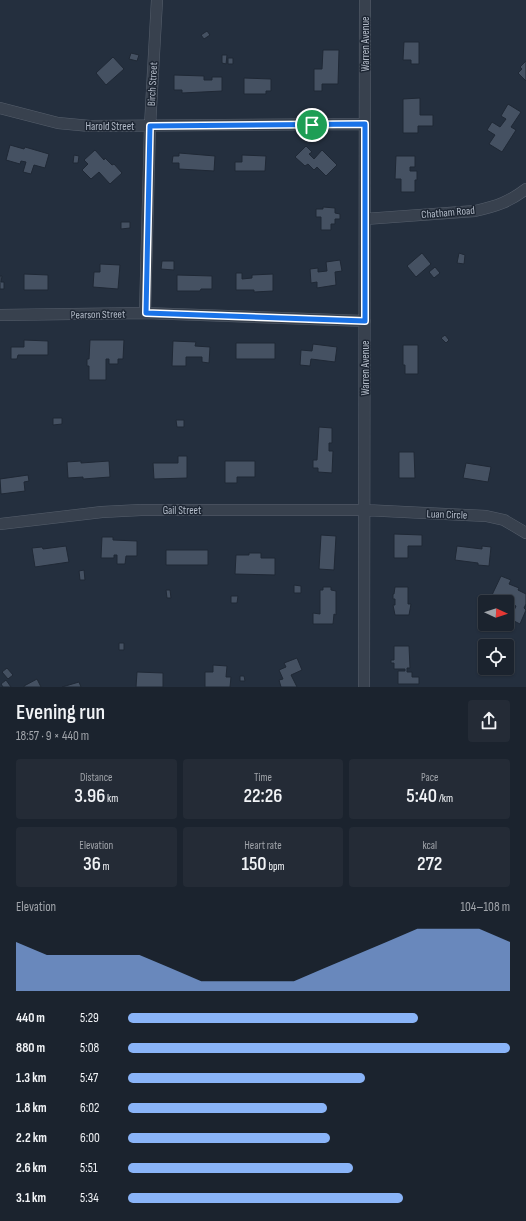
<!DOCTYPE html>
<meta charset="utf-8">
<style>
:root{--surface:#1b232e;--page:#242b36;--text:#f1f3f6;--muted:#a0a4aa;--line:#39404a;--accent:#8ab4f8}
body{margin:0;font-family:"Sofia Sans Condensed",sans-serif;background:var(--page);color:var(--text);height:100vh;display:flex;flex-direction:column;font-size:15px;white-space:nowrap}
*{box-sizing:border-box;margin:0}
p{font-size:13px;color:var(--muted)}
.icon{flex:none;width:22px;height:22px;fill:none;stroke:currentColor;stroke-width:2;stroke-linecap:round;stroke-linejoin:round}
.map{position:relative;height:687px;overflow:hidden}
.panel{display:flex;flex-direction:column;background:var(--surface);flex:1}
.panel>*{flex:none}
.needle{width:26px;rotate:93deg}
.tools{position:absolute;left:478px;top:595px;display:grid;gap:8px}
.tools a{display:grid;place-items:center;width:36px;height:36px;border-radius:4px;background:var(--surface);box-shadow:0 1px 3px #0004,0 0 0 1px var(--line);font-size:20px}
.pin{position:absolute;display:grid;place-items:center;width:34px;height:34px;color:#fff;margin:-17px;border:2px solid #fff;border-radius:50%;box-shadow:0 1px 4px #0007}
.round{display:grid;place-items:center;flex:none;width:42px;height:42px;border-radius:4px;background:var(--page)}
.summary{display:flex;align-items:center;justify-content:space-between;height:68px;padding:0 16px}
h1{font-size:22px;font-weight:600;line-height:30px}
.metrics{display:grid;grid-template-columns:repeat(3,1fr);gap:6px;height:68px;padding:4px 16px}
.metrics div{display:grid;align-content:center;border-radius:4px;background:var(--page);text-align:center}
.metrics b{font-size:20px;font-weight:600}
.metrics small{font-size:11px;font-weight:400}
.metrics p{font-size:11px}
.chart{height:112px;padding:8px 16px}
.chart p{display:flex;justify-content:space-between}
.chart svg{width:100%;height:72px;margin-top:4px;fill:var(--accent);opacity:.7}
ul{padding:0 16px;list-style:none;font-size:13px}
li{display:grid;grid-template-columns:64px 48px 1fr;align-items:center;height:30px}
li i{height:10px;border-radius:5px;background:var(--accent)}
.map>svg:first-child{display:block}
.building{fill:#455162;stroke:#1f2835}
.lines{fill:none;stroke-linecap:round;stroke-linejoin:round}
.street-casing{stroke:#565f6c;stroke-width:12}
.street{stroke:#38414e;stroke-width:11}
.route-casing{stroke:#fff;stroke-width:8}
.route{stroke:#1a73e8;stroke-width:5}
.labels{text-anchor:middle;stroke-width:3;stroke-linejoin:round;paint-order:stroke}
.street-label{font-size:11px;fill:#b4bcc9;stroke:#1d2633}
</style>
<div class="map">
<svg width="526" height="687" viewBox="0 0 526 687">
<rect width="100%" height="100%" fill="#242f3e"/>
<!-- building -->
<path class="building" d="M 207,31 L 210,35 L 204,39 L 201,35 Z
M 404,42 L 419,42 L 419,64 L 411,64 L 411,60 L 403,60 Z
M 323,50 L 339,50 L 338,84 L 322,84 L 322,91 L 314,91 L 314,69 L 322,69 Z
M 131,53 L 139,55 L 137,61 L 129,59 Z
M 222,55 L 227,55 L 226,64 L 222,63 Z
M 113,57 L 124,69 L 106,85 L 96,73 Z
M 228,58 L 233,58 L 233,64 L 228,64 Z
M 526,61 L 526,81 L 518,73 L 522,69 L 520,67 Z
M 174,75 L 204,76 L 204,80 L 212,80 L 212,77 L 222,77 L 222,91 L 182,93 L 182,90 L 174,90 Z
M 244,78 L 271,79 L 271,91 L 266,91 L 266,94 L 244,94 Z
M 420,98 L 420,115 L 433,115 L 433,126 L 418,126 L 418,133 L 403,133 L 403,99 Z
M 508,104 L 521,112 L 511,127 L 516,130 L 502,152 L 489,144 L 495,135 L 487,130 L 492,122 L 500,127 L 506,119 L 501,116 Z
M 10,145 L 24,149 L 25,147 L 49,154 L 45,168 L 34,165 L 31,174 L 23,172 L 26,162 L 21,161 L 20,164 L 6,160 Z
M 306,146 L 312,152 L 309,154 L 314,159 L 322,150 L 337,165 L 326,176 L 317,167 L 314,170 L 308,164 L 305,166 L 295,157 Z
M 95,150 L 104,160 L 105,158 L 112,165 L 114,164 L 122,173 L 110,184 L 99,172 L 91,179 L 82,170 L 88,164 L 84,160 Z
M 179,153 L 215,156 L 214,171 L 179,169 L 179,163 L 172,163 L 173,156 L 179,156 Z
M 74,155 L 79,156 L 78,163 L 73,163 Z
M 242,155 L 266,156 L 265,171 L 235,171 L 235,162 L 242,162 Z
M 396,156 L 415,156 L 415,167 L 410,167 L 410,171 L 417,171 L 417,180 L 415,180 L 415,192 L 401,192 L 401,179 L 395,179 Z
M 323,207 L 335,208 L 335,213 L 340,214 L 340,219 L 335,219 L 335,224 L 331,224 L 331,230 L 321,230 L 321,217 L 316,217 L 316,209 L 323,209 Z
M 121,222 L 130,222 L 130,228 L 121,229 Z
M 422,253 L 431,264 L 416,277 L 407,266 Z
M 459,253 L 465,255 L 464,264 L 457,263 Z
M 340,260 L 342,271 L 335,272 L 336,285 L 317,288 L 317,282 L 311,283 L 310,269 L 318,268 L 318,272 L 327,271 L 326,262 Z
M 162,261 L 174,261 L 174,270 L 161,269 Z
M 100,264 L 120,265 L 118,289 L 93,287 L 94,272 L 100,272 Z
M 435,267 L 440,273 L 434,278 L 429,272 Z
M 236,273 L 242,273 L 242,279 L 252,278 L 252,275 L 273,274 L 273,291 L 254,292 L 254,290 L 236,290 Z
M 24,274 L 48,275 L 48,290 L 24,290 Z
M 177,275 L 212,276 L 212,289 L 201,289 L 200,291 L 177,291 Z
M 0,276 L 2,276 L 1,282 L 4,282 L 4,289 L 0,289 Z
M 445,335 L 449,340 L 446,343 L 441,338 Z
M 24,340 L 48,341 L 48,355 L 18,355 L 17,359 L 11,359 L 11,347 L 24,347 Z
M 90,340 L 124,340 L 123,359 L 118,359 L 118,364 L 109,364 L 109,359 L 106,359 L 106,380 L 89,380 L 89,366 L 87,366 L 87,359 L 89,359 Z
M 173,341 L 196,342 L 195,346 L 210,347 L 209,363 L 202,362 L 202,357 L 186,357 L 186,366 L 172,366 Z
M 236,343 L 275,343 L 275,359 L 236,359 Z
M 313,344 L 337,347 L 335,362 L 311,359 L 310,366 L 300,365 L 301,350 L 312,351 Z
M 403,345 L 418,345 L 418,374 L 405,374 L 405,365 L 403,365 Z
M 53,418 L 62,418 L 62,424 L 53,425 Z
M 176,420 L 184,420 L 184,427 L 177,427 Z
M 319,427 L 332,428 L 332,443 L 329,443 L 329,451 L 333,451 L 332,473 L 318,472 L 318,468 L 313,468 L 313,460 L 317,460 Z
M 399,452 L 414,452 L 415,478 L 399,478 Z
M 178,456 L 187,456 L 187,478 L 154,479 L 153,463 L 178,463 Z
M 81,461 L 81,463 L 109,461 L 110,477 L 83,479 L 83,477 L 68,478 L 67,462 Z
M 225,461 L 255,461 L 255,477 L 237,477 L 237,483 L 225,483 Z
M 466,463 L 491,467 L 488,482 L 463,478 Z
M 28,475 L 29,481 L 24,482 L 25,491 L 1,494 L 0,479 Z
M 394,534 L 422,535 L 422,546 L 408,546 L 408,558 L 394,558 Z
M 321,535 L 336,536 L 334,570 L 319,569 Z
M 102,537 L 113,537 L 113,540 L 137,541 L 137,556 L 126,556 L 125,564 L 117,564 L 117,555 L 114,555 L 114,558 L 101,558 Z
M 66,546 L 69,562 L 35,567 L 32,548 L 42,547 L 43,549 Z
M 457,546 L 482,549 L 482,546 L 491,547 L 489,566 L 478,565 L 478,563 L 455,560 Z
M 166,550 L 208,550 L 208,565 L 166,565 Z
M 249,553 L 261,553 L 261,558 L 275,558 L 275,575 L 235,574 L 236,555 L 249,555 Z
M 84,570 L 85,580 L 80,580 L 79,571 Z
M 501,576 L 511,580 L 509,584 L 519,588 L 518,590 L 526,594 L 526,604 L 524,608 L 526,610 L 520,624 L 510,619 L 516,606 L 492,595 Z
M 294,585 L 301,586 L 301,593 L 294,593 Z
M 323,587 L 331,587 L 331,590 L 336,591 L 336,615 L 334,614 L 333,624 L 313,624 L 313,613 L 320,614 L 320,590 L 323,590 Z
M 395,587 L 408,587 L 408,604 L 411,604 L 409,615 L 395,615 L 393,605 L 395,605 L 395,599 L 393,599 L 393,594 L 394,594 Z
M 166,590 L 170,590 L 171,598 L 167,598 Z
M 231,596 L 238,596 L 237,603 L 231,603 Z
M 119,643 L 124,643 L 124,650 L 119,650 Z
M 394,646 L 409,646 L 410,668 L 407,668 L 407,672 L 412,672 L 412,677 L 419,677 L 419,684 L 398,684 L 398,671 L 405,671 L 405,669 L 394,669 L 394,663 L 391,663 L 391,660 L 394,660 Z
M 297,658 L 302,670 L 291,675 L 297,687 L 281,687 L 279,680 L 283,679 L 279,670 L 286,667 L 284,663 Z
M 213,665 L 227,666 L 226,677 L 231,677 L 230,687 L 205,687 L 205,672 L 213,672 Z
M 7,668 L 13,675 L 8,679 L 2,672 Z
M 137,672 L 163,673 L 163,687 L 136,687 Z
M 240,676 L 244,676 L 245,681 L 240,681 Z
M 37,679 L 41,687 L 24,687 L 24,686 Z
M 6,680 L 11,687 L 3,687 L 1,684 Z
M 79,682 L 81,687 L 62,687 Z"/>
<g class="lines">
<!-- street casing -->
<g class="street-casing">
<path id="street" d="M 0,108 L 58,123 L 90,126 L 365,124
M 365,219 L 475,211 C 497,206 509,202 526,189
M 145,313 L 150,126 L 157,0
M 0,315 L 145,313 L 365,321
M 0,524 L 102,512 L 141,510 L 364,510 L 486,516 L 504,520 L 526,533
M 364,687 L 365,0"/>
</g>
<!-- street -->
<use href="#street" class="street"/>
</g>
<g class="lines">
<!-- route casing -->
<g class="route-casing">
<path id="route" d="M 365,124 L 365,321 L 146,313 L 150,126 Z"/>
</g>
<!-- route -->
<use href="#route" class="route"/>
</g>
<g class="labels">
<!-- street labels -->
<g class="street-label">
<text transform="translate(365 44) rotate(-90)" y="4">Warren Avenue</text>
<text transform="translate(152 84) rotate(-87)" y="4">Birch Street</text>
<text x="110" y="130">Harold Street</text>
<text transform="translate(448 212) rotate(-5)" y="4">Chatham Road</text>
<text transform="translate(98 314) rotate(-1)" y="4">Pearson Street</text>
<text transform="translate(365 368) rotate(-90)" y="4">Warren Avenue</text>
<text x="182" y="514">Gail Street</text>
<text transform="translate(447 514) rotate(2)" y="4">Luan Circle</text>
</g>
</g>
</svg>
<div class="tools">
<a><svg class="needle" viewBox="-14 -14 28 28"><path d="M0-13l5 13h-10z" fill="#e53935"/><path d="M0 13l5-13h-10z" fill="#a0a4aa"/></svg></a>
<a><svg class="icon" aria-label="locate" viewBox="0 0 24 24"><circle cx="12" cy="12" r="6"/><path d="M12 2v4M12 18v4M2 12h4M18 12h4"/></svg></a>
</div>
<div class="pin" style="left:312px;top:125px;background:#1e9e55"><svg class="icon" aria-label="arrive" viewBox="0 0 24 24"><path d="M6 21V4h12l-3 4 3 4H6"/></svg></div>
</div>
<section class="panel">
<div class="summary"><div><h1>Evening run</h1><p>18:57 · 9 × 440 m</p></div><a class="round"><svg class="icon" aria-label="share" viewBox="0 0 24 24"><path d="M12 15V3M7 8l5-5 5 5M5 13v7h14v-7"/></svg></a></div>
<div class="metrics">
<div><p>Distance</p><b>3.96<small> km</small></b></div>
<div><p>Time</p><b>22:26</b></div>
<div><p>Pace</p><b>5:40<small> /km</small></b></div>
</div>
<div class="metrics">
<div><p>Elevation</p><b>36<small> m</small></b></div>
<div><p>Heart rate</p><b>150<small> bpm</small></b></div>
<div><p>kcal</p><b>272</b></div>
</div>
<div class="chart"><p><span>Elevation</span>104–108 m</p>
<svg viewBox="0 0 160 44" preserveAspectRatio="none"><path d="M0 44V14L10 22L20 22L30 22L40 22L50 30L60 38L70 38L80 38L90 38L100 30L110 22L120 14L130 6L140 6L150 6L160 14V44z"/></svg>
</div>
<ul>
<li><b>440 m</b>5:29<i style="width:76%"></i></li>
<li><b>880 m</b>5:08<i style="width:100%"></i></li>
<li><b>1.3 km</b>5:47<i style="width:62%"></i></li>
<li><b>1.8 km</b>6:02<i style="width:52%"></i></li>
<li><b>2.2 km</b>6:00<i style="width:53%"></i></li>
<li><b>2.6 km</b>5:51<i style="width:59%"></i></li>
<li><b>3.1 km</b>5:34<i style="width:72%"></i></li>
</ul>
</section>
